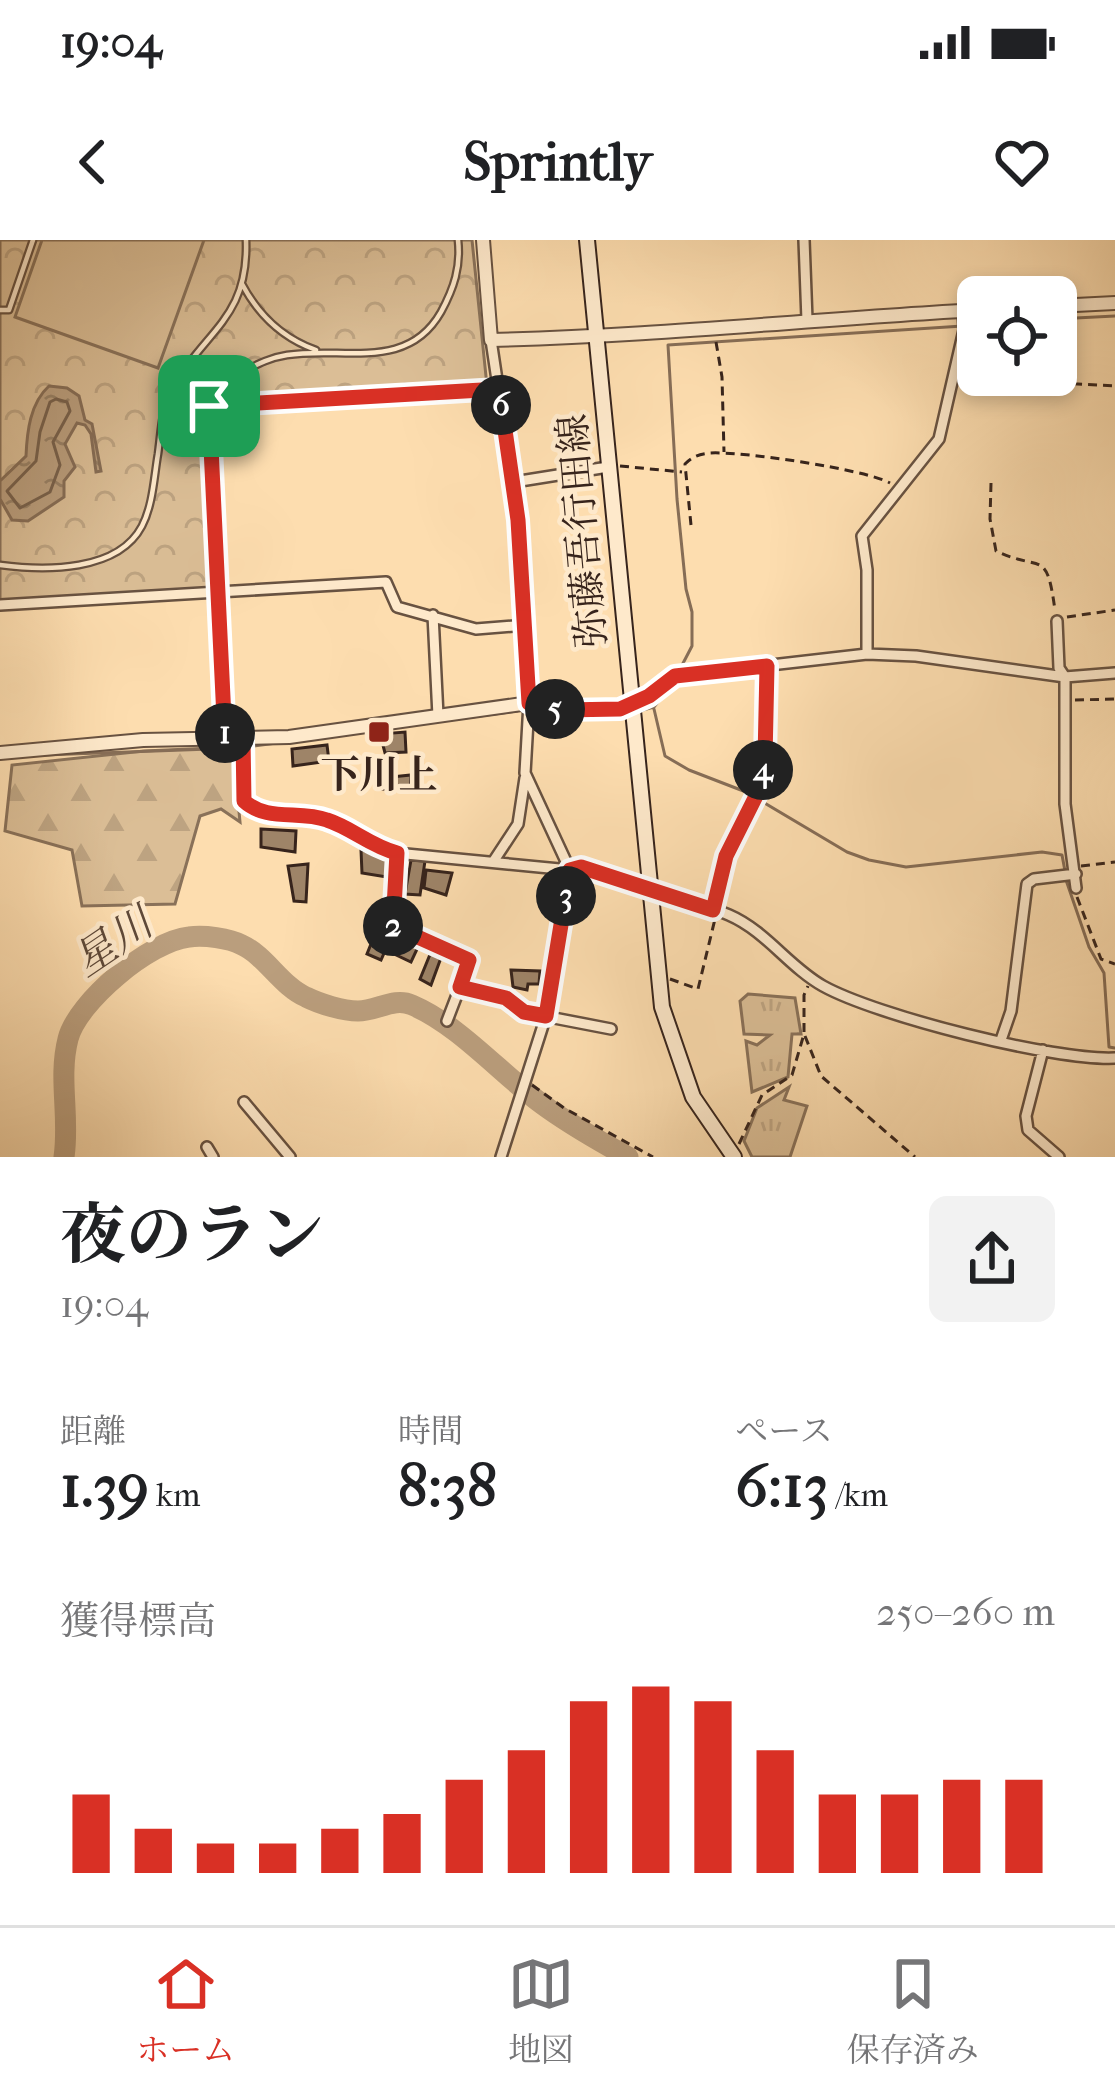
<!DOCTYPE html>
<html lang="ja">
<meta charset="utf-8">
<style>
:root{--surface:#fff;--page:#f2f2f2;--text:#202124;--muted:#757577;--line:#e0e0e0;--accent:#d93025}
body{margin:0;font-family:"IM FELL French Canon","Noto Serif JP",serif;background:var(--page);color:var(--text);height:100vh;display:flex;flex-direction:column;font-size:45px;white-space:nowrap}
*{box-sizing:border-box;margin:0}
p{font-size:39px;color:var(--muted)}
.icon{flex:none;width:66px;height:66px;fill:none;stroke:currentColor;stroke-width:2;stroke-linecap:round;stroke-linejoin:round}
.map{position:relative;height:917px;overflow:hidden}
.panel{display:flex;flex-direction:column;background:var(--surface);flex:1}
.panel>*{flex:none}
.tools{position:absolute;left:957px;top:36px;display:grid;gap:24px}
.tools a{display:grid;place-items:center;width:120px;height:120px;border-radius:18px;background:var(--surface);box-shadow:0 6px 18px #0003;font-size:60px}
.pin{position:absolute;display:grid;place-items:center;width:102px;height:102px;color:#fff;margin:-51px;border-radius:24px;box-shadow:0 6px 18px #0006}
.km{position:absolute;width:60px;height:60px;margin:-30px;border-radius:50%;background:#222;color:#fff;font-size:33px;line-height:60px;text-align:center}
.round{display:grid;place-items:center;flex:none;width:126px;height:126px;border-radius:18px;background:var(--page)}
.head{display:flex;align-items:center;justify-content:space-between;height:204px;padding:0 60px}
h1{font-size:66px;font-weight:700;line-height:90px}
.stats{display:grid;grid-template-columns:repeat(3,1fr);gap:18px;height:204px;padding:12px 60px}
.stats div{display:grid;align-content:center}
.stats b{font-size:60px;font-weight:700}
.stats small{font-size:33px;font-weight:400}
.stats p{font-size:33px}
.chart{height:336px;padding:24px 60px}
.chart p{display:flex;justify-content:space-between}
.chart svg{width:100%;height:216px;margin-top:12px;stroke:var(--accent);stroke-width:6}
.status{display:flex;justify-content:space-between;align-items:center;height:84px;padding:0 60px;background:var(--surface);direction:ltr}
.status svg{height:33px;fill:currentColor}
header{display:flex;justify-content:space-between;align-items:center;height:156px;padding:0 60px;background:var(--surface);font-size:54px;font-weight:700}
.tab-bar{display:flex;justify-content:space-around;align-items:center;height:168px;border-top:3px solid var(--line);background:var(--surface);font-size:33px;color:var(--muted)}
.tab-bar a{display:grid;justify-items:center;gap:6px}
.tab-bar .active{color:var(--accent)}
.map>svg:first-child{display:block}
.grass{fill:url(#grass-tufts);stroke:#897159;stroke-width:3}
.forest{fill:url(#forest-firs);stroke:#897159;stroke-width:3}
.park{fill:url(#park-crowns);stroke:#897159;stroke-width:3}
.pitch{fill:#dbbe96;stroke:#897159;stroke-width:3}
.water{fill:url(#water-ripples);stroke:#866d56;stroke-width:3}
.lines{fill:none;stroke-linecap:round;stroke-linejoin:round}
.shore{stroke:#78614c;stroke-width:3}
.stream{stroke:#866d56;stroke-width:3}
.river{stroke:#ba9e7d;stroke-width:21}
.building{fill:#9e8468;stroke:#37241c;stroke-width:3}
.service-casing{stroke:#685241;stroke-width:9}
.minor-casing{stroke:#685241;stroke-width:14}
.tertiary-casing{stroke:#685241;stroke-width:16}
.secondary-casing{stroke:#37241c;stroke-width:18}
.path{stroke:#37241c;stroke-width:3;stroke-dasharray:9 6;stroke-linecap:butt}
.service{stroke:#fee9cb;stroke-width:4.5}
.minor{stroke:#fee9cb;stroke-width:9}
.tertiary{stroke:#fee9cb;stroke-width:12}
.secondary{stroke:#fee9cb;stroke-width:14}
.route-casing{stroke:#fff;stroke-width:24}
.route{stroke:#d93025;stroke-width:15}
.poi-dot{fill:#8f2418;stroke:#fee9cb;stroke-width:4.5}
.labels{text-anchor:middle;stroke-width:9;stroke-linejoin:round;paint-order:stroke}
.street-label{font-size:39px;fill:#37241c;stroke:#fee9cb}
.poi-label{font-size:39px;font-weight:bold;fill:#37241c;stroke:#fee9cb}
.water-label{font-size:42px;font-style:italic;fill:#5e4939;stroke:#fee9cb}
</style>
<div class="status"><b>19:04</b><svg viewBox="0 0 49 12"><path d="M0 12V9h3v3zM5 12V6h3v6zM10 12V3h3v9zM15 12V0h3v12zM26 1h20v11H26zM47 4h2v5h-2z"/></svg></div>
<header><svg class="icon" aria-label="back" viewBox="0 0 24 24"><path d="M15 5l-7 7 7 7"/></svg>Sprintly<svg class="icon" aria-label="heart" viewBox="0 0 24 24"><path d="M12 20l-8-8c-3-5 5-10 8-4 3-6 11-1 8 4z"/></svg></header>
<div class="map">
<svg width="1115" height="917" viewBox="0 0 1115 917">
<defs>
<pattern id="grass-tufts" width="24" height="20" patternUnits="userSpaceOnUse" patternTransform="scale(3)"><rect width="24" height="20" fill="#dbbe96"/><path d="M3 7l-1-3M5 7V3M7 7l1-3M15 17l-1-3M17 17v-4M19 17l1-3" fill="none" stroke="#bda381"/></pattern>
<pattern id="forest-firs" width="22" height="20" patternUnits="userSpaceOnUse" patternTransform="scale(3)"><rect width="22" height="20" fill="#dbbe96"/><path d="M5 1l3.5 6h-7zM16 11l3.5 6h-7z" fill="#bda381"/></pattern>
<pattern id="park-crowns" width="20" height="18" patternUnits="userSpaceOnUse" patternTransform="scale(3)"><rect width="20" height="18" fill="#dbbe96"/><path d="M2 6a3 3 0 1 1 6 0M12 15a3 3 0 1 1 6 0" fill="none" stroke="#bda381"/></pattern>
<pattern id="water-ripples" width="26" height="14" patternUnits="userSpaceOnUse" patternTransform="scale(3)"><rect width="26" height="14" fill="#ba9e7d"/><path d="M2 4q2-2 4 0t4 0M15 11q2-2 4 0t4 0" fill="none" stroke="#988166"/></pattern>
</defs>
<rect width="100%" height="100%" fill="#fdddaf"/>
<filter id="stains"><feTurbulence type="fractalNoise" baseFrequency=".00167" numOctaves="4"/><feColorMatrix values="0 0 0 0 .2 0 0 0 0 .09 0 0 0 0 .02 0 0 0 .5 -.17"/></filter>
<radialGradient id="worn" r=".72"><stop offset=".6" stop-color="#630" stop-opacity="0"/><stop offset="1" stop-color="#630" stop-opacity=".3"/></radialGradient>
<!-- grass -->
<path class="grass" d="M 748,754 L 795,758 L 801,794 L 792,794 L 788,837 L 752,852 L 746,801 L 757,805 L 770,795 L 744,794 L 740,761 Z
M 789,847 L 784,860 L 807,866 L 790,917 L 752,917 L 744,901 L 757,868 Z"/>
<!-- forest -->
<path class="forest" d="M 233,507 L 240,582 L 221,569 L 200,576 L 175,664 L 82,666 L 72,610 L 5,591 L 12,525 L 144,511 Z"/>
<!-- park -->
<path class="park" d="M 0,0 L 472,0 L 487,146 L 204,162 L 215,349 L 0,361 Z"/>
<!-- pitch -->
<path class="pitch" d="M 42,0 L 204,0 L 158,128 L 15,77 Z"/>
<!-- water -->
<path class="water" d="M 49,146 L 67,148 L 79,156 L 85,180 L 92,184 L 101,231 L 96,232 L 91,194 L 85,185 L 77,183 L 65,204 L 75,227 L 64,241 L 64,257 L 28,281 L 12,280 L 0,259 L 0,241 L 26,216 C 27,192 30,163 49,146 Z"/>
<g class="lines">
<!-- shore -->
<path class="shore" d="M 56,159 L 67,162 L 70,171 L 53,202 L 60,225 L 50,252 L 20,268 L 7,251 L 36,221 L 40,192 L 50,162 Z"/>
<!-- stream -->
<path class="stream" d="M 1056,79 L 1115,76
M 679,431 L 692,406 L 692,372 L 686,349 L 677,259 L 668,105 L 978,85
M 654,469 L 665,516 L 689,530 L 746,552 L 847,612 L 869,620 L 906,627 L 1042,612 L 1062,615 L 1065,631
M 639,471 L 654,467 L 675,440
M 533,472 C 566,480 596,482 629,474
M 247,507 L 517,471
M 44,515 L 238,508
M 1066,640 L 1089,707 L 1104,733 L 1109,807 L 1115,808"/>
<!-- river -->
<path class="river" d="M 64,917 C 70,877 58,838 68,799 C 77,762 150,701 189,697 C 204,695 229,698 242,705 C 266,716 281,746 306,757 C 320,764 343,771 358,771 C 377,771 394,757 412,765 C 459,785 501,834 542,864 C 569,884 599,901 628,917"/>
</g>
<!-- building -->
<path class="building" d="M 405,492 L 406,512 L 385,513 L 380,494 Z
M 327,505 L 329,521 L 293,526 L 292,509 Z
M 411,535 L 410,552 L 382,549 L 381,538 Z
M 261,589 L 296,591 L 295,612 L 261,607 Z
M 361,610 L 394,616 L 393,638 L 362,633 Z
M 411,620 L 425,621 L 420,655 L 405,654 Z
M 308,624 L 306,662 L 294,661 L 288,626 Z
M 426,630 L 452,633 L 446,655 L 424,648 Z
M 377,689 L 392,695 L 381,720 L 367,714 Z
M 396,698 L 418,707 L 411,722 L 390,712 Z
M 431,712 L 442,715 L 431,745 L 420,739 Z
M 511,730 L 540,731 L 539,744 L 528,744 L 527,750 L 513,747 Z"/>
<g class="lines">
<!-- service casing -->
<g class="service-casing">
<path id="service" d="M 242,44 C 259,76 282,98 316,110
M 0,70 L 9,70 L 33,0
M 184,129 C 229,158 241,122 287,115 C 343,106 407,132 441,72 C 454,48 461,27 458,0
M 0,325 C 45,331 118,332 142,286 C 153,265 154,237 158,214 C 161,193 161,171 171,152 C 202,91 249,81 246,0"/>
</g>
<!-- minor casing -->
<g class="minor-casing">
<path id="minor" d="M 804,0 L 807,80
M 491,100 L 518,280 L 529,463 L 525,533 L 570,630 L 546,776 L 501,917
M 514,242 L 608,227
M 0,365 L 386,342 L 397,367 L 476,389 L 526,385
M 433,375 L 438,476
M 1057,381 L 1059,428 L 1065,437 L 1065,564 L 1076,648
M 867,414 L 867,330 L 862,296 L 939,199 L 964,90 L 963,71
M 529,463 L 563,471 L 620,469 L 631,466 L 675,436 L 867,414 L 916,416 L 1065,437 L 1115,433
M 243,498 L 244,561 C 267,582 298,570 327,580 C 352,588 370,606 396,613 L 570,630 L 581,627 C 629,643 682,655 729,675 C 766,691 789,727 823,746 C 877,776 1055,821 1115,818
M 225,499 L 209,166 L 499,150
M 396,613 L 393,686 L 469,720 L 460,747 L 506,757 L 523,772 L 611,789
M 493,622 L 518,584 L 525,538
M 447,781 L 460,747
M 1001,800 L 1011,771 L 1027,644 L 1034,639 L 1076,634
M 1043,810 L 1026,876 L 1028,890 L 1059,917
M 244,862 L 290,917
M 207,907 L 213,917"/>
</g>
<!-- tertiary casing -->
<g class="tertiary-casing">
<path id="tertiary" d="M 483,0 L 491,100 C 654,96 815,79 978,70
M 1056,66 L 1115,63
M 0,513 L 143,500 L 289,497 L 529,463"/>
</g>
<!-- secondary casing -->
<g class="secondary-casing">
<path id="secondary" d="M 587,0 L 662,767 L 693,857 L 734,917"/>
</g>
<!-- path -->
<path class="path" d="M 716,102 L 722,137 L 724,212
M 965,123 L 978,124
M 1030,135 L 1042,142 L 1115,146
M 620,226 L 682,232
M 991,243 L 990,279 L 996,311 C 1043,333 1046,307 1055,370
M 691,285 L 685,224 C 692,217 699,214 710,213 C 741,211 864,229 890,243
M 1067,377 L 1115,370
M 1075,460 L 1115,459
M 1081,626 L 1115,622
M 1077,657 L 1101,719 L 1115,724
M 715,660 L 726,616 L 760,547 L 767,433
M 670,739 L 698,749 L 715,679
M 805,796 L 821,836 L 915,917
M 532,845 L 564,868 L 653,917
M 739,904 L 762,855 L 792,835 L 804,794 L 804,755 L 808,746"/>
<!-- service -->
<use href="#service" class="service"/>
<!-- minor -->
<use href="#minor" class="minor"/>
<!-- tertiary -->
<use href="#tertiary" class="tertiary"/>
<!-- secondary -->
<use href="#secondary" class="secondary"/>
</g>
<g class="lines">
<!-- route casing -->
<g class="route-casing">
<path id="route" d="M 499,149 L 518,280 L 529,463 L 563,470 L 620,469 L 649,456 L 675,436 L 767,426 L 765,519 L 760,548 L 726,616 L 713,670 L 581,627 L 570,630 L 546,776 L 524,772 L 506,758 L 460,747 L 469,720 L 393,686 L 397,613 C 370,606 352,588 327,580 C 299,570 267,582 244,561 L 243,498 L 225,499 L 209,166 Z"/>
</g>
<!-- route -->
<use href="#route" class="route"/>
</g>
<!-- markers -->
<rect class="poi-dot" x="367" y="480" width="24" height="24" rx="6"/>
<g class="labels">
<!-- street labels -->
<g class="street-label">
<text transform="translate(581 291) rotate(-95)" y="14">弥藤吾行田線</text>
</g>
<!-- poi labels -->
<g class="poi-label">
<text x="379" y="548">下川上</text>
</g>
<!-- water labels -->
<g class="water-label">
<text transform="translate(112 701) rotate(-34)" y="15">星川</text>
</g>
</g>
<rect width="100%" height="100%" filter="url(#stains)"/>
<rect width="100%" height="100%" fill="url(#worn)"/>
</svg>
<div class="tools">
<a><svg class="icon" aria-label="locate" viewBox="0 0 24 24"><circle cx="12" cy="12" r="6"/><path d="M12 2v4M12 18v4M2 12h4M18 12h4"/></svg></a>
</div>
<div class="pin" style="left:209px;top:166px;background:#1e9e55"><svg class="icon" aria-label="arrive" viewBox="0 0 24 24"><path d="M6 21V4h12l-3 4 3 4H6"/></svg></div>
<b class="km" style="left:225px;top:493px">1</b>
<b class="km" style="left:393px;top:686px">2</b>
<b class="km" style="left:566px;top:656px">3</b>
<b class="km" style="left:763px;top:530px">4</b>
<b class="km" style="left:555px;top:469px">5</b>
<b class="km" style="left:501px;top:165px">6</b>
</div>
<section class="panel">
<div class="head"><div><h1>夜のラン</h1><p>19:04</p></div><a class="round"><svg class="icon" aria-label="share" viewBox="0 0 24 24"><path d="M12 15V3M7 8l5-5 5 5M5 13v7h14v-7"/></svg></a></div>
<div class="stats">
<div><p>距離</p><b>1.39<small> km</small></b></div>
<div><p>時間</p><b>8:38</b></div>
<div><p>ペース</p><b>6:13<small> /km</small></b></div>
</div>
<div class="chart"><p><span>獲得標高</span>250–260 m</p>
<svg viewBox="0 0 160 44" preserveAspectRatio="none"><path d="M5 44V28M15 44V35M25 44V38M35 44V38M45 44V35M55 44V32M65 44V25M75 44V19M85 44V9M95 44V6M105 44V9M115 44V19M125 44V28M135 44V28M145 44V25M155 44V25"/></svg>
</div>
</section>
<nav class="tab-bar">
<a class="active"><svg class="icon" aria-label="home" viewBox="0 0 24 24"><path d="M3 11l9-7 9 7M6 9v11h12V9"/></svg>ホーム</a>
<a><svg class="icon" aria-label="map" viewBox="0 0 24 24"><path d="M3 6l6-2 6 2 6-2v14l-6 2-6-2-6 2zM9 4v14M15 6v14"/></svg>地図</a>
<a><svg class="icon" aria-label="saved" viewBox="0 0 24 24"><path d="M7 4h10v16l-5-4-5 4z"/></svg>保存済み</a>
</nav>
